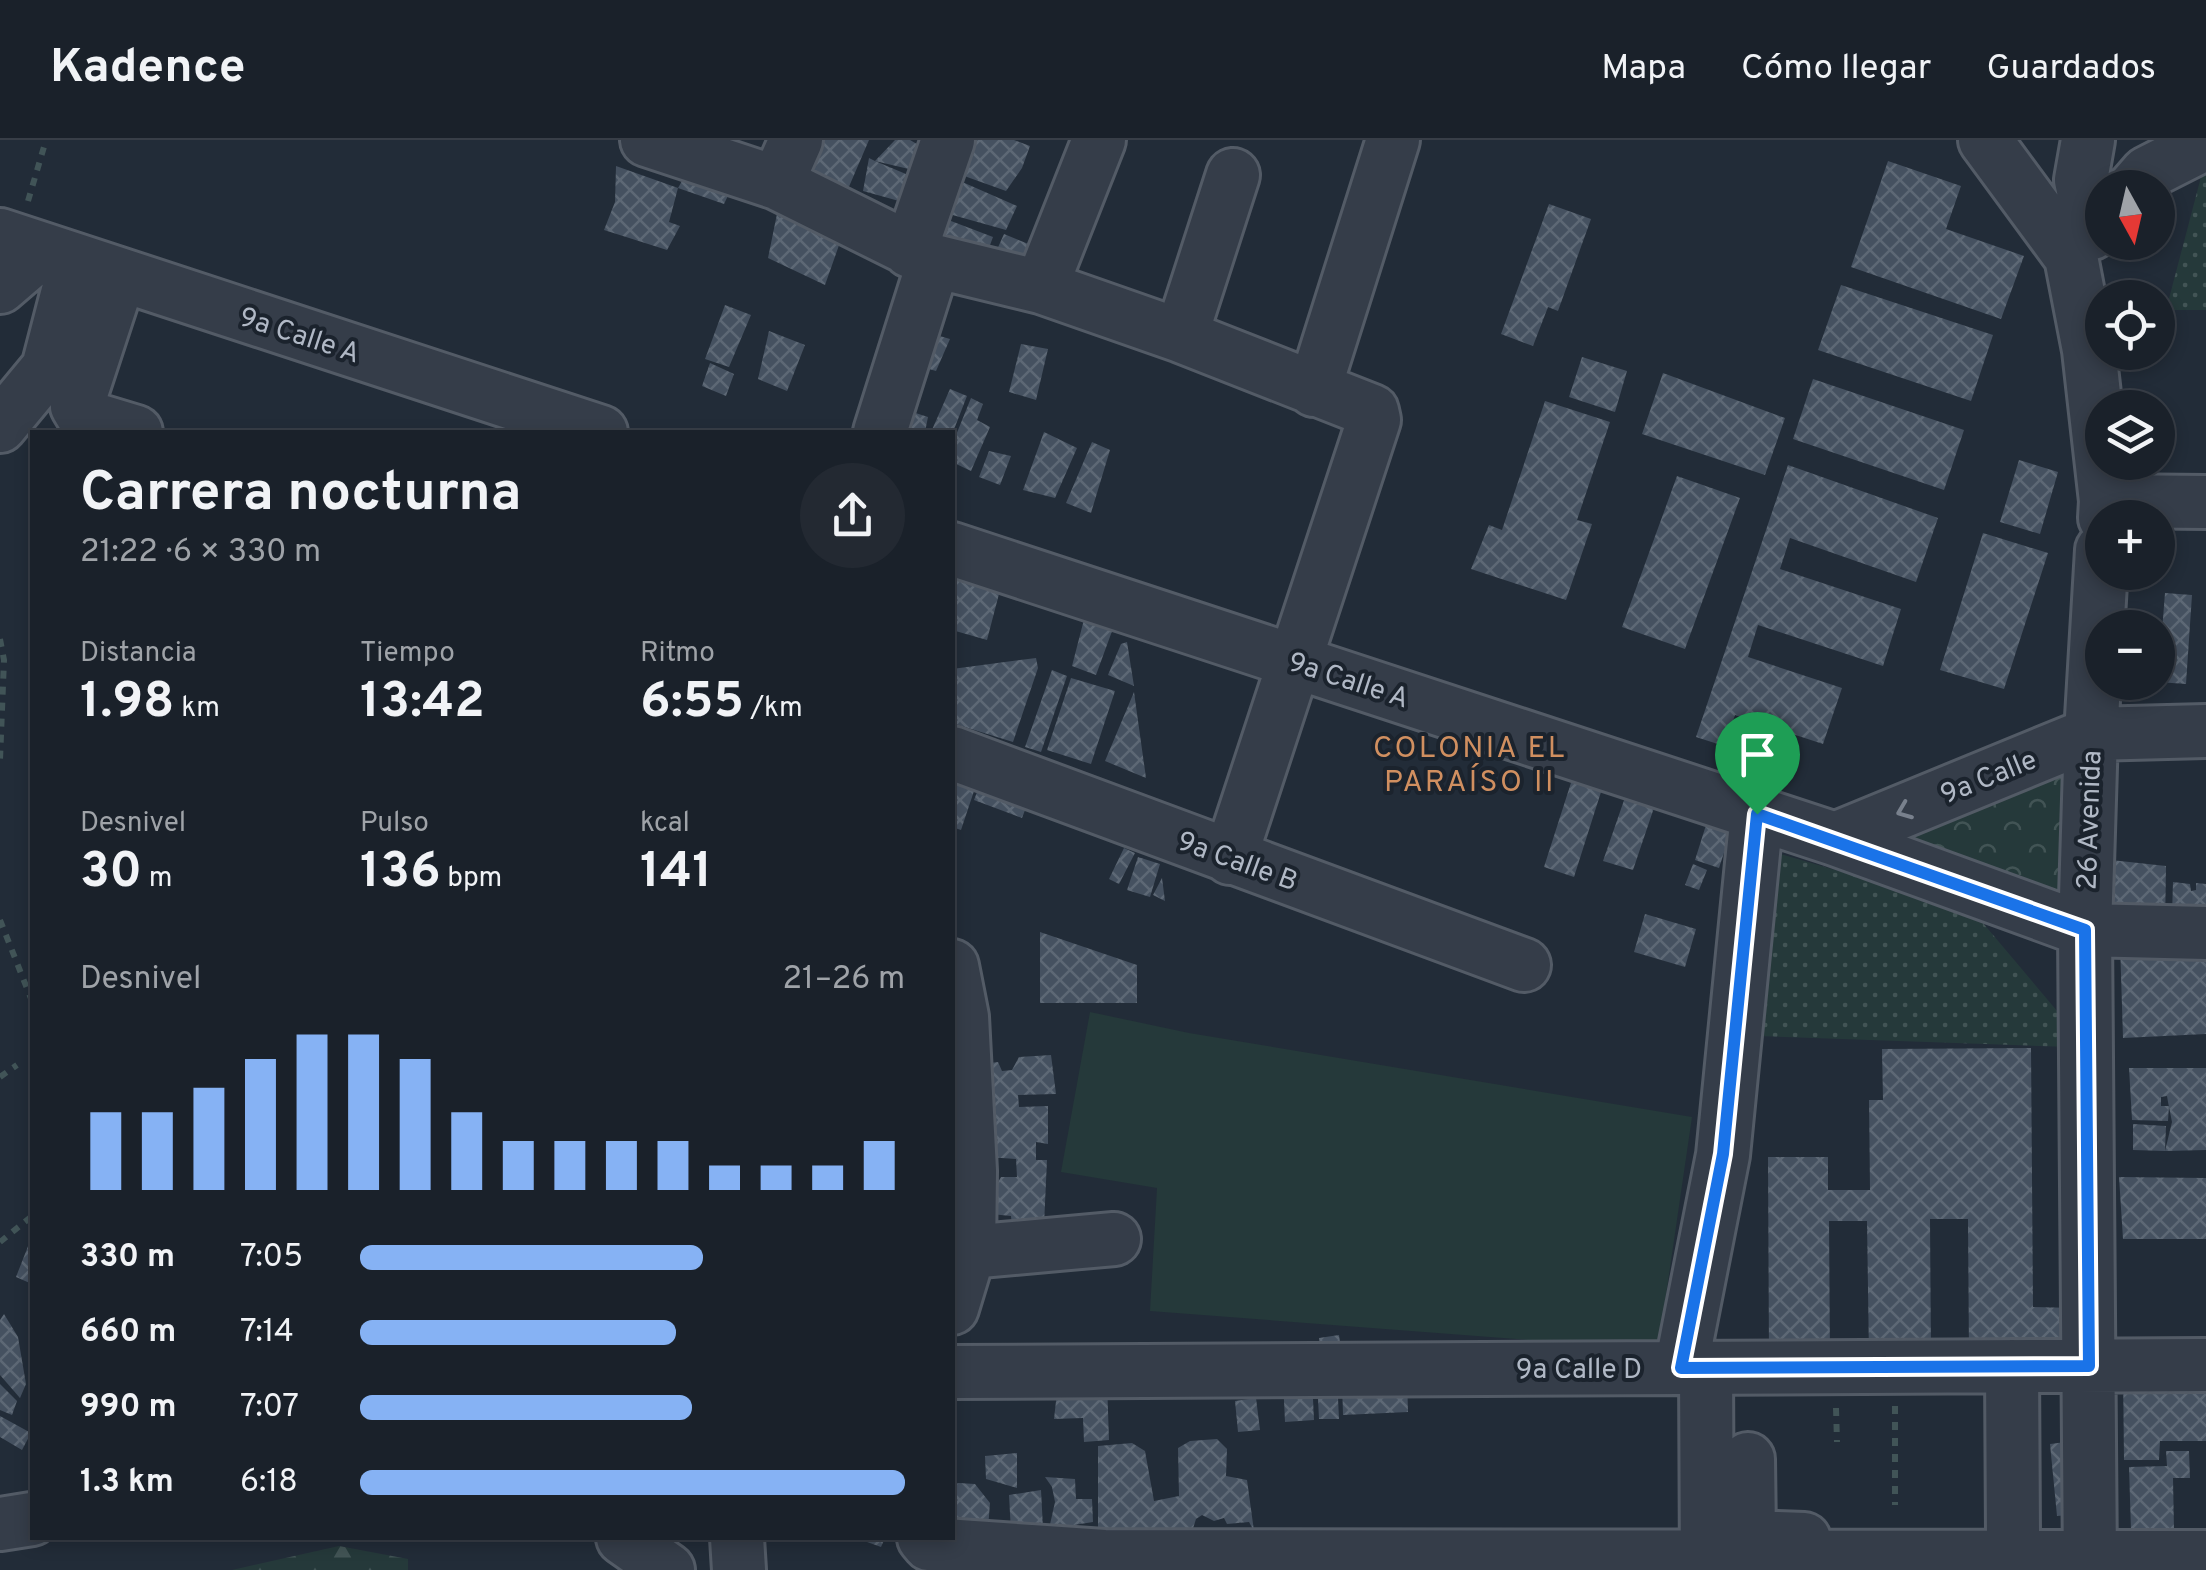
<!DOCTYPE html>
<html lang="es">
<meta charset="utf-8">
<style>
:root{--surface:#1a212a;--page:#232932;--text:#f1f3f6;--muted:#9fa3a8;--line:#383e47;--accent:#86b2f4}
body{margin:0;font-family:Overpass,sans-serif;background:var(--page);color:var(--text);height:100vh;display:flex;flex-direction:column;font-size:38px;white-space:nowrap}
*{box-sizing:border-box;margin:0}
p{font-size:32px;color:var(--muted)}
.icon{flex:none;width:55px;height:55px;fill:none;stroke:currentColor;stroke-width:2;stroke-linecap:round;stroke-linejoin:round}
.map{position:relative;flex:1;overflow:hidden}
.sheet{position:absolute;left:30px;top:290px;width:925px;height:1110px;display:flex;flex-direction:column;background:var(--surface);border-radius:0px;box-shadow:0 5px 15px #0003,0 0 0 2px var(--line)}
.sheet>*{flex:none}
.needle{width:65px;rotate:172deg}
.controls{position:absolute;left:2085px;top:30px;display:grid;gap:20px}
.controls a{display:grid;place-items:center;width:90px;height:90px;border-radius:50%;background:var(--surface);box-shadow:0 5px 15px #0003,0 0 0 2px var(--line);font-size:50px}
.pin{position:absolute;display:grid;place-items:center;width:85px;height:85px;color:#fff;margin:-102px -42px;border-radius:50% 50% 50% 0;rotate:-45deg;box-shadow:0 0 10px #0007}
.pin .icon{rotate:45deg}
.round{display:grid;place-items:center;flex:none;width:105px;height:105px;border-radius:52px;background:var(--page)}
.headline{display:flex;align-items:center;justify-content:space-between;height:170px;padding:0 50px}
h1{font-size:55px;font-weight:700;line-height:75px}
.figures{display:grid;grid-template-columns:repeat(3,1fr);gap:15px;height:170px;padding:10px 50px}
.figures div{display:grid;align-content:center}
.figures b{font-size:50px;font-weight:700}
.figures small{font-size:28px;font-weight:400}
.figures p{font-size:28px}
.chart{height:280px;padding:20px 50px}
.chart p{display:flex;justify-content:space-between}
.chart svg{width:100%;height:180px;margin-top:10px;stroke:var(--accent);stroke-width:6}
ul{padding:0 50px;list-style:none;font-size:32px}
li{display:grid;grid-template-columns:160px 120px 1fr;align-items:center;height:75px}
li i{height:25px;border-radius:12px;background:var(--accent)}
header{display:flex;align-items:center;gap:60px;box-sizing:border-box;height:140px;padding:0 50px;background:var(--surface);border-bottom:2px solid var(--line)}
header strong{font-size:48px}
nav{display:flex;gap:55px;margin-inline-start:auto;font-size:35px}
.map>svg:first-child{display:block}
.grass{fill:url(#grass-dots)}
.forest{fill:url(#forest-firs)}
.park{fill:url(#park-crowns)}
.pitch{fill:#25393a}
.building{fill:url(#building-cross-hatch)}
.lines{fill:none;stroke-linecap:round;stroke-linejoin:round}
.minor-casing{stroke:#535b66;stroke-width:58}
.path{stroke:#415457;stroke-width:6;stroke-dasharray:8 8;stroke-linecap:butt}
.minor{stroke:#353d49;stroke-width:52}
.oneway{stroke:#79818d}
.route-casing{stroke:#fff;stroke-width:20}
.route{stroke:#1a73e8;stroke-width:12}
.labels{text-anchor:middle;stroke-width:8;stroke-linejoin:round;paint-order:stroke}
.street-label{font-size:28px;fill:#b0b8c5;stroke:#1b232d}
.neighbourhood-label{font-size:30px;letter-spacing:2.5px;fill:#d08f60;stroke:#1b232d}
</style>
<header>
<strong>Kadence</strong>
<nav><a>Mapa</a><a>Cómo llegar</a><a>Guardados</a></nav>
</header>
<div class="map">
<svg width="2206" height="1430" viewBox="0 0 2206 1430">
<defs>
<pattern id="grass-dots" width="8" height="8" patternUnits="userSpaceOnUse" patternTransform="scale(2.5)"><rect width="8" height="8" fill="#25393a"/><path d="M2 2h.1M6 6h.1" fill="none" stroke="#425455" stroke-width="1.8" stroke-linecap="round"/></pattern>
<pattern id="forest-firs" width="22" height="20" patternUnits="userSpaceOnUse" patternTransform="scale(2.5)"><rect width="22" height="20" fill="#25393a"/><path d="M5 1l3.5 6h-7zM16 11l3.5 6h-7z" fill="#425455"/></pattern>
<pattern id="park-crowns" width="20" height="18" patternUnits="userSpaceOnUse" patternTransform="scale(2.5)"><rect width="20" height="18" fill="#25393a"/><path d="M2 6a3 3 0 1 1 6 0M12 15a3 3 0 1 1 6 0" fill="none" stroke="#425455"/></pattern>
<pattern id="building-cross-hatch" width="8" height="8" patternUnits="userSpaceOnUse" patternTransform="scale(2.5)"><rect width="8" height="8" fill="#455160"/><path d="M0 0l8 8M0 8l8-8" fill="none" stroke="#5d6875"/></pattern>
</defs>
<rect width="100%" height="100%" fill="#222c38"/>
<!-- grass -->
<path class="grass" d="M 2206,18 L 2206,170 L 2166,170 Z
M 1760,708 L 1972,770 L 2074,891 L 2070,907 L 1757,896 Z"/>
<!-- forest -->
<path class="forest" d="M 339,1406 L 408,1419 L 408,1430 L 232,1430 Z"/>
<!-- park -->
<path class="park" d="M 2063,634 L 2069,648 L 2072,761 L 1906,702 L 1912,684 Z"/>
<!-- pitch -->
<path class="pitch" d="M 1090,872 L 1189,893 L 1692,977 L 1658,1210 L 1150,1171 L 1157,1048 L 1061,1032 Z"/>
<!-- building -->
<path class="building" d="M 806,0 L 869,0 L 848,49 L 794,28 Z
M 895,0 L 910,0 L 922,7 L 913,30 L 875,21 L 913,37 L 899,61 L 863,51 L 869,18 L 875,21 Z
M 959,0 L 1014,0 L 1030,6 L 1022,28 L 1006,51 L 942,28 Z
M 694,20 L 736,39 L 724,64 L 678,48 Z
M 1888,21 L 1961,46 L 1946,89 L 2024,116 L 2001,179 L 1851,127 Z
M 616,26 L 678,48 L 669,82 L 680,86 L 667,110 L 604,90 L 615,62 Z
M 960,41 L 1017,66 L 1006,90 L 949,74 Z
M 779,64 L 844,91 L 825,145 L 768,118 Z
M 1549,64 L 1591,79 L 1558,171 L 1548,167 L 1533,206 L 1501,194 Z
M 930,73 L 993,97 L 983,124 L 919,100 Z
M 1004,94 L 1031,105 L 1024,124 L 995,114 Z
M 1841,145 L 1993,195 L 1971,261 L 1818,210 Z
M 725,165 L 751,175 L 729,227 L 705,219 Z
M 769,191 L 805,205 L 787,251 L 758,239 Z
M 926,192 L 950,199 L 936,231 L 915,225 Z
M 1021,204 L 1048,209 L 1036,260 L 1009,252 Z
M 1582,217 L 1627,231 L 1615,272 L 1569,257 Z
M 710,223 L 734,234 L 726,256 L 702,246 Z
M 1663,233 L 1785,278 L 1765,335 L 1642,294 Z
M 1813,239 L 1964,290 L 1944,350 L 1793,299 Z
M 950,249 L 967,256 L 953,292 L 931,292 Z
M 971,258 L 983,264 L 977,280 L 990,287 L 971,331 L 952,322 L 952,305 Z
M 1545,261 L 1610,282 L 1577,380 L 1592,384 L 1566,460 L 1471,429 L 1489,385 L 1502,390 Z
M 900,268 L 928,277 L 925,292 L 893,292 Z
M 1044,292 L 1077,308 L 1055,358 L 1023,350 Z
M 1092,302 L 1110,310 L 1091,373 L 1066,363 Z
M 989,311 L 1011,316 L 1000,345 L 979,337 Z
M 2019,320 L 2058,332 L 2040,394 L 2000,382 Z
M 1788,325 L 1938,378 L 1916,442 L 1790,398 L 1780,429 L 1901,469 L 1883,526 L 1758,485 L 1748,517 L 1842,548 L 1823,604 L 1735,575 L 1724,606 L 1696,597 Z
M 1677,336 L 1740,358 L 1685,509 L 1622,487 Z
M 1983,393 L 2048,413 L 2004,549 L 1940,530 Z
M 961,417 L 1005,431 L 987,500 L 952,490 L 952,447 Z
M 2165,453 L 2192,455 L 2186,544 L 2158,542 Z
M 1089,460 L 1119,472 L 1096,535 L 1072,526 Z
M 1127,502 L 1134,546 L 1108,535 L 1121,504 Z
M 1036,518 L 1038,528 L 1013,602 L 952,583 L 952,529 Z
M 1052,530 L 1067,536 L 1041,612 L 1025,607 Z
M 1071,538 L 1115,551 L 1091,624 L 1047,610 Z
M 1134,552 L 1146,638 L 1105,621 Z
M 1578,621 L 1608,630 L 1574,737 L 1544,727 Z
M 952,623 L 980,633 L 961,690 L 952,687 Z
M 984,634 L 1032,652 L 1022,678 L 974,660 Z
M 1631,640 L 1660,650 L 1633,730 L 1603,721 Z
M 1712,666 L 1737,673 L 1719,728 L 1695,720 Z
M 1124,708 L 1135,713 L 1119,744 L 1109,739 Z
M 1138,717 L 1160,724 L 1150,757 L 1127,750 Z
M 2102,719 L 2166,726 L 2165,790 L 2101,782 Z
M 1693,724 L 1707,730 L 1699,750 L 1685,745 Z
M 1162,738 L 1165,761 L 1153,755 Z
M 2173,742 L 2190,744 L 2191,751 L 2196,750 L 2196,743 L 2206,744 L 2206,784 L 2172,774 Z
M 1645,774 L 1696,789 L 1685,827 L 1634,812 Z
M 1040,792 L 1137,825 L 1137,863 L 1040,863 Z
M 2206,800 L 2206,894 L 2123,898 L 2120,803 Z
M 2031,908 L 2033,1167 L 2076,1168 L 2064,1218 L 1969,1215 L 1968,1079 L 1930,1079 L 1931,1215 L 1869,1216 L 1867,1081 L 1829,1081 L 1830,1215 L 1769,1216 L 1768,1017 L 1828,1017 L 1828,1050 L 1870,1050 L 1869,960 L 1883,960 L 1882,909 Z
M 1051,915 L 1056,954 L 1018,955 L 1019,967 L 1048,966 L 1048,1004 L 1036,1002 L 1036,1020 L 1047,1020 L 1044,1085 L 1012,1087 L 1011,1076 L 981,1073 L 1001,1037 L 1017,1037 L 1016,1019 L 987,1017 L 982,924 L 998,922 L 1002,931 L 1012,930 L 1019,917 Z
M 2129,928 L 2206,928 L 2206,1010 L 2165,1011 L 2172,982 L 2168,962 L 2167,956 L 2161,957 L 2161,966 L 2169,966 L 2168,981 L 2132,980 Z
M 2133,984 L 2166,986 L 2165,1011 L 2133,1010 Z
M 2119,1037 L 2206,1038 L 2206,1099 L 2123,1099 Z
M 32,1096 L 32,1144 L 16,1137 Z
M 4,1174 L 18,1197 L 26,1244 L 20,1258 L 0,1235 L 0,1180 Z
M 1339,1195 L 1341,1209 L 1321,1212 L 1319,1198 Z
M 2123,1230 L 2206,1230 L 2206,1301 L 2160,1301 L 2159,1320 L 2124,1320 Z
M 1337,1237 L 1339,1279 L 1319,1279 L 1317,1238 Z
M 1407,1237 L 1408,1272 L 1343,1275 L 1342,1240 Z
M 1312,1238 L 1314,1280 L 1285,1282 L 1283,1239 Z
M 1107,1241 L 1109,1300 L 1084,1302 L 1083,1278 L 1054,1279 L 1058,1243 Z
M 0,1244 L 17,1261 L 12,1275 L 0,1270 Z
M 1256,1258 L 1260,1290 L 1238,1292 L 1235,1261 Z
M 0,1276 L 31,1293 L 22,1310 L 0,1297 Z
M 1217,1299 L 1227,1309 L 1226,1336 L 1247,1340 L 1254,1391 L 1249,1382 L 1227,1384 L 1224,1378 L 1214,1381 L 1202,1375 L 1196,1379 L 1188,1404 L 1075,1403 L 1098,1387 L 1098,1306 L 1132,1303 L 1145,1311 L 1154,1361 L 1179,1356 L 1178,1308 L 1190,1301 Z
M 2074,1301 L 2082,1374 L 2057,1376 L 2050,1304 Z
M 2166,1311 L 2189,1311 L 2190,1338 L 2173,1338 L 2174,1390 L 2131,1391 L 2129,1327 L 2167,1326 Z
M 1017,1313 L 1017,1348 L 986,1339 L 985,1316 Z
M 1045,1337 L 1075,1339 L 1076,1359 L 1092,1359 L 1093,1382 L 1049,1389 L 1055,1362 L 1052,1347 Z
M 959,1343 L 975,1344 L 990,1363 L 987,1402 L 952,1401 L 952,1345 Z
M 1041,1350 L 1043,1388 L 1011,1392 L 1009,1355 Z
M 856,1398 L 885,1398 L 881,1407 Z"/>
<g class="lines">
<!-- minor casing -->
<g class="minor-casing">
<path id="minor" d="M 647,0 L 777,43 L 934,121 L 1041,147 L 1181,196 L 1372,271 L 1374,280 L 1230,718
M 1985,0 L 2071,117 L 2089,210 L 2106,361 L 2105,378
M 2088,0 L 2081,40 L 2092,93
M 777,43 L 796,0
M 2134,48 L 2147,33 L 2206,3
M 0,95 L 601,292
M 910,111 L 948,0
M 120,135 L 77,266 L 83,276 L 136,292
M 0,147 L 43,110
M 1041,147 L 1099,0
M 1181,196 L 1233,35
M 1314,250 L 1393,0
M 0,286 L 48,228 L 76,120
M 880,292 L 934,121
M 2106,361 L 2206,362
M 952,409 L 1835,699 L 2085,790 L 2206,793
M 952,613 L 1524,825
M 1835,699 L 2091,594 L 2206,591
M 952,826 L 962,877 L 970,1031 L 969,1112 L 952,1168
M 969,1112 L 1114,1099
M 2012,1226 L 2013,1395
M 1681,1228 L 1723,1015 L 1757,673
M 1706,1228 L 1707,1430
M 952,1232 L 2206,1225
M 1748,1319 L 1749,1397 L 1804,1399
M 0,1384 L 32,1379
M 623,1398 L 668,1430
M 737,1398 L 739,1430
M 924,1398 L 929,1404 L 1104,1416 L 2206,1417
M 2090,1430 L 2085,790 L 2091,594 L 2102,410"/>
</g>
<!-- path -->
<path class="path" d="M 28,61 L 46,0
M 0,499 L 4,520 L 0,620
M 0,780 L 32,861
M 0,937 L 17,925
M 0,1102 L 32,1076
M 1895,1266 L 1895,1365
M 1836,1268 L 1837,1302"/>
<!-- minor -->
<use href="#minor" class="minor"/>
</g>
<!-- one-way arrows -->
<defs><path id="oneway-chevron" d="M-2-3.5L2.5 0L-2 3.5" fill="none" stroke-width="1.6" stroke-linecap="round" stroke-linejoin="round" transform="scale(2.5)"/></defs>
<use class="oneway" href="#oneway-chevron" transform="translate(1904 671) rotate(158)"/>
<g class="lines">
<!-- route casing -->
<g class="route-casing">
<path id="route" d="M 1757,674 L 2085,790 L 2089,1226 L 1681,1228 L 1723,1014 Z"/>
</g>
<!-- route -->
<use href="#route" class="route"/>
</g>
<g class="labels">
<!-- street labels -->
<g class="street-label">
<text transform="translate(300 194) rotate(18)" y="10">9a Calle A</text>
<text transform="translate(1349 539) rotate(18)" y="10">9a Calle A</text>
<text transform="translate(1988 636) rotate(-22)" y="10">9a Calle</text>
<text transform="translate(2088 680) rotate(-88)" y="10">26 Avenida</text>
<text transform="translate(1238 720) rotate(20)" y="10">9a Calle B</text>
<text x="1579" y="1238">9a Calle D</text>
</g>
<!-- neighbourhood labels -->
<g class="neighbourhood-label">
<text x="1470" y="617">COLONIA EL<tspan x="1470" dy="34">PARAÍSO II</tspan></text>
</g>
</g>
</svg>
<div class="controls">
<a><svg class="needle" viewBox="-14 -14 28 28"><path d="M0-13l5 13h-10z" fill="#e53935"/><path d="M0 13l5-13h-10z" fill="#9fa3a8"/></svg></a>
<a><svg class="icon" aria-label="locate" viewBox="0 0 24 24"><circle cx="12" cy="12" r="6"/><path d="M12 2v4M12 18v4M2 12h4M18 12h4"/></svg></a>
<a><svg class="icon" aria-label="layers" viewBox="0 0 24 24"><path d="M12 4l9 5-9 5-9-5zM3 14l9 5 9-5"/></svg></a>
<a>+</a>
<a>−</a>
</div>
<div class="pin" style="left:1757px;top:674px;background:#1e9e55"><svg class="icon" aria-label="arrive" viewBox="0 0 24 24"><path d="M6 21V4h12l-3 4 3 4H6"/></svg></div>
<section class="sheet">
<div class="headline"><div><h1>Carrera nocturna</h1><p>21:22 · 6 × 330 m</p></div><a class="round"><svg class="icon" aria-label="share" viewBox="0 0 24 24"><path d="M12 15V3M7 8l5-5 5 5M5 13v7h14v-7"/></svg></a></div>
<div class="figures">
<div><p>Distancia</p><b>1.98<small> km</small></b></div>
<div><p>Tiempo</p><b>13:42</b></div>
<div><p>Ritmo</p><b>6:55<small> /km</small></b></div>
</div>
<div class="figures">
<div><p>Desnivel</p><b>30<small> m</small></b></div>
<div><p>Pulso</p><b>136<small> bpm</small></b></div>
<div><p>kcal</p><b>141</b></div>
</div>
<div class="chart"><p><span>Desnivel</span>21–26 m</p>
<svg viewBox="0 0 160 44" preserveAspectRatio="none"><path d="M5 44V25M15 44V25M25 44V19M35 44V12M45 44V6M55 44V6M65 44V12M75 44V25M85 44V32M95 44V32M105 44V32M115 44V32M125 44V38M135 44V38M145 44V38M155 44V32"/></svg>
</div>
<ul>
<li><b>330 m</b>7:05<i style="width:63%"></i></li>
<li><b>660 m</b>7:14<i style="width:58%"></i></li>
<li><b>990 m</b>7:07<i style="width:61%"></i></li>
<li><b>1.3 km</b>6:18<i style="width:100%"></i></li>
</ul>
</section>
</div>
